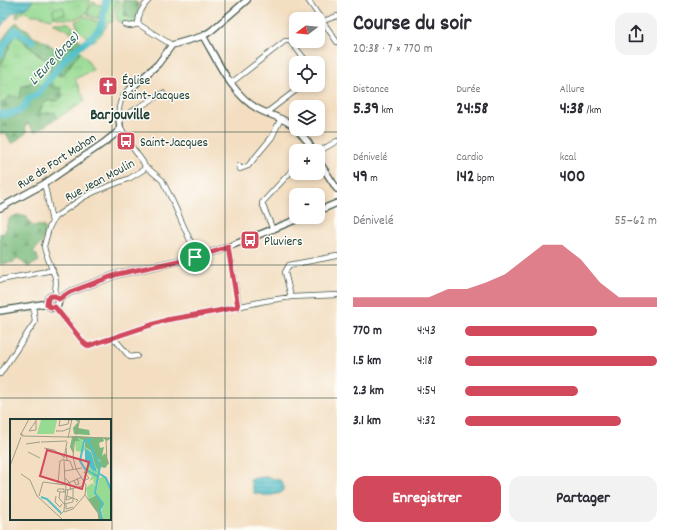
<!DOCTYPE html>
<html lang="fr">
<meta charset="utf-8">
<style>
:root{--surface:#fff;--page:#f2f2f3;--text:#2b2b33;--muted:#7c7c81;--accent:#d1495b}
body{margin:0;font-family:Dekko,sans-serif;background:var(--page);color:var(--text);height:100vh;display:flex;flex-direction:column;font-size:15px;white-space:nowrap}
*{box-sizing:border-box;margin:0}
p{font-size:13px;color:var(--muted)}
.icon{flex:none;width:22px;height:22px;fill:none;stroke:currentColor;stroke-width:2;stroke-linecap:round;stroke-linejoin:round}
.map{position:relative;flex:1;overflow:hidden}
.side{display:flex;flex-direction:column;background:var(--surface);width:336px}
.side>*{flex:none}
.needle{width:26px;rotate:254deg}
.fabs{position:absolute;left:289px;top:12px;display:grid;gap:8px}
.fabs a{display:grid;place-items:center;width:36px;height:36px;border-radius:8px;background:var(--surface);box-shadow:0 2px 6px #0003;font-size:20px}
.pin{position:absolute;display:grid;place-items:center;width:34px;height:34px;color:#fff;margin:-17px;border:2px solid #fff;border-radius:50%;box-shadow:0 1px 4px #0007}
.round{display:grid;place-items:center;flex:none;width:42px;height:42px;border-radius:12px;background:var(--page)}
.summary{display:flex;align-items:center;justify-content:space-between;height:68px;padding:0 16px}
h1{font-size:22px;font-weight:700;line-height:30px}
.figures{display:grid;grid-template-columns:repeat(3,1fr);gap:6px;height:68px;padding:4px 16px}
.figures div{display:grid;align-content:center}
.figures b{font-size:17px;font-weight:700}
.figures small{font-size:11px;font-weight:400}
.figures p{font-size:11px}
.chart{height:112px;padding:8px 16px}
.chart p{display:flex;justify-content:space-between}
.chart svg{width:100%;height:72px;margin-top:4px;fill:var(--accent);opacity:.7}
.action{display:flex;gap:8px;margin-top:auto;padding:8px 16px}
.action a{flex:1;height:46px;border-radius:12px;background:var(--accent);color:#fff;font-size:16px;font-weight:700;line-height:46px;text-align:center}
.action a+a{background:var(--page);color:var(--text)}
ul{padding:0 16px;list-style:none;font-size:13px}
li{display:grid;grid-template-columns:64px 48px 1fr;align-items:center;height:30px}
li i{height:10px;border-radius:5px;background:var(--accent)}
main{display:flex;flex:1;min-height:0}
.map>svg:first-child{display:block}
.grass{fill:url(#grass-tufts);stroke:#5b8c63}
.forest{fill:url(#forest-firs);stroke:#4c7c58}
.pitch{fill:#97da92;stroke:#5b8c63}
.water{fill:url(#water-rules);stroke:#387e7e}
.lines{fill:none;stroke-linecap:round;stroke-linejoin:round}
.river{stroke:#51bfc8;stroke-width:7}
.minor-casing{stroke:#3f5549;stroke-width:6}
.tertiary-casing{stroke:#3f5549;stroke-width:8}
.minor{stroke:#fff;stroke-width:4.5}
.tertiary{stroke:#fff;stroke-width:5.5}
.route-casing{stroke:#fff;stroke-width:8}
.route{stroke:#d1495b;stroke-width:5}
.grid{fill:none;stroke:#1f3d34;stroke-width:1;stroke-opacity:0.55}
.labels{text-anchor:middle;stroke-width:3;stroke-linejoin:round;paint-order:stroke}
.poi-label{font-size:13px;fill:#1f3d34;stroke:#fdfcf7;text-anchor:start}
.street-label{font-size:13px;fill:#1f3d34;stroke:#fdfcf7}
.water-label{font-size:14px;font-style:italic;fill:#2e6460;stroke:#fdfcf7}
.quarter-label{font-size:15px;font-weight:bold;fill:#1f3d34;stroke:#fdfcf7}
.inset-river{fill:none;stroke:#51bfc8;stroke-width:2}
.inset-road{fill:none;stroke:#9e9e89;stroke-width:1}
.view{fill:#d1495b;fill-opacity:0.15;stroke:#d1495b;stroke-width:2}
.inset-edge{fill:none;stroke:#1f3d34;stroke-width:2}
</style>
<main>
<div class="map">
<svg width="337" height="530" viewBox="0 0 337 530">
<defs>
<pattern id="grass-tufts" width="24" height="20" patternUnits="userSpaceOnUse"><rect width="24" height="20" fill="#97da92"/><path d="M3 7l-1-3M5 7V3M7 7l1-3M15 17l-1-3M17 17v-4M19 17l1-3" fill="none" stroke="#82bc7e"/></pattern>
<pattern id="forest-firs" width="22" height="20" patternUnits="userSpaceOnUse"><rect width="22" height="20" fill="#79ba7c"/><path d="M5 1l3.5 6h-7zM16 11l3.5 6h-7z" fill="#639866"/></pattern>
<pattern id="water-rules" width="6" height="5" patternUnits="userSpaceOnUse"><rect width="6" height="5" fill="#51bfc8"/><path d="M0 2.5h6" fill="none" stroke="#439ca3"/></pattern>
</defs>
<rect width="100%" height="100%" fill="#fdfcf7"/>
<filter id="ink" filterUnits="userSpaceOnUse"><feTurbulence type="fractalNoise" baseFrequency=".025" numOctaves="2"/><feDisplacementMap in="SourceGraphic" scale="8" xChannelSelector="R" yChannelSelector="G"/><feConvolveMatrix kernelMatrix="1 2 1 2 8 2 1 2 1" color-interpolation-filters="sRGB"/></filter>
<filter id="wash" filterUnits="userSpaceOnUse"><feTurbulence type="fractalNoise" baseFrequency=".012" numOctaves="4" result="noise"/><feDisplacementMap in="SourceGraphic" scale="16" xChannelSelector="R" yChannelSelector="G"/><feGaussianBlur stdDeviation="0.9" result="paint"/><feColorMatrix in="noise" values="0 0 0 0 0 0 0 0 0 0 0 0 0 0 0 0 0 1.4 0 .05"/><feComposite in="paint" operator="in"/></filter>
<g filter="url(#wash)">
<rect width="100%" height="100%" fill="#f3dec1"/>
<!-- grass -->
<path class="grass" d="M 33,0 L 91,0 C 89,4 89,10 86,13 C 78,21 64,20 54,17 L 51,19 L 37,15 L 30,15 L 26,11 L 20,14 L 17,18 L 16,16 L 18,11 L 28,7 Z
M 108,0 L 119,0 L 114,10 L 113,21 L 111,22 L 108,23 L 105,21 L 106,18 Z
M 122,0 L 125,0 L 124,1 L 138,14 L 136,24 L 119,22 C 113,15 118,7 122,0 Z
M 93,2 L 98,5 L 103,4 L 99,14 L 98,19 L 90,16 L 87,14 Z
M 84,16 L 94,20 L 95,22 L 96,21 L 100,22 L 99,26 L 87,38 L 78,29 L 75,21 L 80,20 Z
M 52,23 L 69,23 L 73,27 L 73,33 L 64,28 Z
M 104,23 L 107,25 C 103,32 98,40 90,42 L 89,42 C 96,36 102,32 104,23 Z
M 15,33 L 39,56 L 52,62 C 50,71 47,78 42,85 C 36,92 10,103 0,105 L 0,66 L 4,59 Z
M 80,52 L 87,59 L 93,70 L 75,79 L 85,101 L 57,118 L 55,112 L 41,114 L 40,110 L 46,101 L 57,101 L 55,89 L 51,82 L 55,74 L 62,76 Z"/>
<!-- forest -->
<path class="forest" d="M 125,0 L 135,1 L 139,5 L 138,14 L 133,20 L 125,16 C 124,11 123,5 125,0 Z
M 17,22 L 20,26 L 28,30 L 33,37 L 46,42 L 62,54 L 73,40 L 71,37 L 76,37 L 81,41 L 77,46 L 80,52 L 62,76 L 50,72 L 52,62 L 39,56 L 15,33 L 4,59 L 0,66 C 0,60 0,52 0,46 C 2,38 11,28 17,22 Z
M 45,79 L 50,80 L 55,89 L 60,87 L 63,96 L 57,101 L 46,101 L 40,110 L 41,114 L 55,112 L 57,118 L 35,132 L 28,124 L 25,127 L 27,132 L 12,144 L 6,133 L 2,133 L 0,134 L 0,105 L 10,96 L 20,98 L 22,85 L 35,82 L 41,86 Z
M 18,215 L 27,217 L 29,222 L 33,226 L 41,226 L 44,227 C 46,236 41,246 33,251 L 37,255 L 39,261 L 28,267 L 18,258 L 14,262 L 0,264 L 0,233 L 2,234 L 5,232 C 8,221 6,218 18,215 Z"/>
<!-- pitch -->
<path class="pitch" d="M 63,7 L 65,14 L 54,16 L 53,9 Z"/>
<!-- water -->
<path class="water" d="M 0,0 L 33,0 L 28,7 L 13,13 L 5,21 L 0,28 Z
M 265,477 L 280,480 L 283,484 L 284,488 L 281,493 L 268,496 L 254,493 L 250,479 Z"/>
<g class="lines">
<!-- river -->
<path class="river" d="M 0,54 L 5,44 L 15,30 L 32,41
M 0,114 L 4,115 L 19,111 L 24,107 L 28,99 L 38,94 L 50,78 L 65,59 L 71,53 L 91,38 L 100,28 L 102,23 L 106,0"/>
</g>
</g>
<g filter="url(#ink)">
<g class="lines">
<!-- minor casing -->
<g class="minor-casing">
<path id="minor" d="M 308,0 L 337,42
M 323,21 L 337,16
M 138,24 C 138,14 142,7 149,0
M 125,25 L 131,26 L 138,24 L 172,45
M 231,83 L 285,41 L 290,41 L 308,63
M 127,92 C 119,99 118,109 119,119 L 163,93
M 266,113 L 303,85
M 120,126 L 132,147 L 143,162 L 145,167 L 150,170 L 162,180 L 172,200 L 193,247 L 195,257
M 318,152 L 337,141
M 239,166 L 240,169 L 248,166 L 272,137 L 281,118
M 44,184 L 46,191 L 52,222
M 273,230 L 262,203 L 296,166
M 228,247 L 239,307
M 0,280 L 53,270
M 56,297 L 55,293 L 56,282 L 55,277 L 45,251 L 44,246 L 49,228 L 52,222 L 55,217 L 84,197 L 94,192 L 130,178 L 143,170 L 145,167
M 291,297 L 285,272 L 289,265 L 337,256
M 55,307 L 84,343 L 88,346 L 166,320 L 212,312 L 265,301 L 291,297 L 337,295
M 113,337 L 130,357 L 137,356
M 0,374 L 35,322 L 33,305"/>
</g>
<!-- tertiary casing -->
<g class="tertiary-casing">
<path id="tertiary" d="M 203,36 C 217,60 232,95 258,109 C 271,116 285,118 296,128
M 127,92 L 158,64 L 172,45 L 203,36 L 211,31 L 247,0
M 297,129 L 308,142 L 313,151
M 318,160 L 337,189
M 0,208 L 44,184 L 105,142 L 119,131 L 120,126 L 119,119
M 318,211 L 337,203
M 59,299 L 70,292 L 118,274 L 201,256 L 228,247 L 303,217
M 0,311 L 42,304 L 47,304 L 50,307 L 53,308 L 58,305 L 59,299 L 55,296 L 51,296 L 48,298 L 47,304"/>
</g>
<!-- minor -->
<use href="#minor" class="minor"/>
<!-- tertiary -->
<use href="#tertiary" class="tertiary"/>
</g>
</g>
<g class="lines" filter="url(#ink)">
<!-- route casing -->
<g class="route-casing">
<path id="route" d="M 228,247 L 238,307 L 212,312 L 166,320 L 88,346 L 84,343 L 55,307 L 50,307 L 47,304 L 48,298 L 51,296 L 55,296 L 59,299 L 70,292 L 118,274 L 201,256 Z"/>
</g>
<!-- route -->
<use href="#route" class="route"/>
</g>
<!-- grid -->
<path class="grid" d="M 112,0 L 112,530M 225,0 L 225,530M 0,132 L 337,132M 0,265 L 337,265M 0,398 L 337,398"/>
<!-- icons -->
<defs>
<g id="church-square" transform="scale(1)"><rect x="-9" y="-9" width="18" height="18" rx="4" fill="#d1495b" stroke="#fdfcf7"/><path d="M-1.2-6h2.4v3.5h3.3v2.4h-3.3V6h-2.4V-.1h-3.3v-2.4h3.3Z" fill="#fff"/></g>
<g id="bus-square" transform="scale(1)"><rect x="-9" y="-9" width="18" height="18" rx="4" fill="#d1495b" stroke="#fdfcf7"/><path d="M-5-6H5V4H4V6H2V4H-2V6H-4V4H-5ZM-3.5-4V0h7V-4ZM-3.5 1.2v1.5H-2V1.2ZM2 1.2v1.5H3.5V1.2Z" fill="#fff"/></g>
</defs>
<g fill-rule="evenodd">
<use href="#church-square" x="108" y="86"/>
<use href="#bus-square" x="126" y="141"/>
<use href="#bus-square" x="250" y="240"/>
</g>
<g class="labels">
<!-- poi labels -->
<g class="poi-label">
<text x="122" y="84">Église<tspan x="122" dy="15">Saint-Jacques</tspan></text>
<text x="140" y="146">Saint-Jacques</text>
<text x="264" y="245">Pluviers</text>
</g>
<!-- street labels -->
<g class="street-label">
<text transform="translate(56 160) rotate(-33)" y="5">Rue de Fort Mahon</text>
<text transform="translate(99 179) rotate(-28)" y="5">Rue Jean Moulin</text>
</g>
<!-- water labels -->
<g class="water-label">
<text transform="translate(53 58) rotate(-47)" y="5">L'Eure (bras)</text>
</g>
<!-- quarter labels -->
<g class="quarter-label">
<text x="120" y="119">Barjouville</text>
</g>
</g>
<!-- overview -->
<g transform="translate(10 419)">
<rect width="101" height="101" fill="#f3dec1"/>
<path d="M 68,19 L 77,19 L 72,20 L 75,28 L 82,33 L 76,29 L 73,33 L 66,32 L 65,22 L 69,22 ZM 82,35 L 90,53 L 88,57 L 85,54 L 86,57 L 89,59 L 95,57 L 101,72 L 101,101 L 93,101 L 91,84 L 86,74 L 89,60 L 86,66 L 83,63 L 84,60 L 79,62 L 82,57 L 74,53 L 78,44 L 83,52 L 87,53 Z" fill="#97da92"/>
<path d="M 64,0 L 69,0 L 68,9 L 79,11 L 80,16 L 64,15 L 63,9 L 68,3 ZM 59,17 L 66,17 L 101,19 L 97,22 L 93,19 L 94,22 L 89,24 L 90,29 L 94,28 L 92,37 L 95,34 L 99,44 L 95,49 L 91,48 L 91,50 L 89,43 L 91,40 L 89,42 L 87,38 L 90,53 L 89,59 L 82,56 L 86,56 L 82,54 L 85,54 L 88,57 L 89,51 L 86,48 L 81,32 L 75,28 L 75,22 L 67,18 L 70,22 L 64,22 L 63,34 L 60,28 L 62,18 ZM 87,76 L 94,84 L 90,89 L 93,100 L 89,100 L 88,94 L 78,80 Z" fill="#79ba7c"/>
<path d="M 82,64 L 85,66 L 86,76 L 78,80 L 76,69 Z" fill="#97da92"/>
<path d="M 31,1 L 47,1 L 44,15 L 27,15 Z" fill="#97da92"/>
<path d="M 75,29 L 81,33 L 87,53 L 83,52 L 75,41 Z" fill="#51bfc8"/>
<path class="inset-river" d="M 80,18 L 79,23 L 90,47 L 85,74 L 93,85 L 90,90 L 92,101M 79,21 L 74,22 L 70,42 L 75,50 L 89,58M 90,55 L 96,59 L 101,71M 31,78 L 37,80 L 51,94"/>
<path class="inset-road" d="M 46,0 L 61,1M 50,1 L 49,7 L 58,5 L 59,1M 26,2 L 19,12 L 26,11 L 26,0M 47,11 L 46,12 L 53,12 L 60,9M 11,15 L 19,0M 66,16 L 70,0M 13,17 L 10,15 L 12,15 L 13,17 L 101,19M 65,17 L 63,38 L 66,50M 58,19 L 62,0M 96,19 L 97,45M 31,23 L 57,22M 16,25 L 30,23M 34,29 L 44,31 L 54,38M 56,29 L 57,41M 18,33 L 30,39M 54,39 L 57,23M 54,41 L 55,65M 54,41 L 60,42 L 63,50M 0,47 L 11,18M 54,52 L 72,49M 11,55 L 20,61 L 27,77 L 53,101M 55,59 L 59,63 L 61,71M 64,61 L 66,66 L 69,65 L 67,59M 74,62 L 79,59 L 74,53M 48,65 L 50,42 L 54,40M 56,65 L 72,58M 56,71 L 73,67M 58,71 L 56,81 L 62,79M 50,73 L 47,72 L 48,70 L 54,70 L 54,73M 75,76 L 88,94 L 89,101M 29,77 L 33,63 L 55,66M 46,77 L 45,83 L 50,88 L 52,85M 57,77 L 68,81 L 66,83M 54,85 L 63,83 L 63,70M 54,85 L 49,79 L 50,73 L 56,73M 56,85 L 56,90 L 63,88M 54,93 L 63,90 L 75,76 L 76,66 L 66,50M 50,96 L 54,92 L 56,66"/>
<path class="view" d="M 37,31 L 79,43 L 72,70 L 30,57 Z"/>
<rect width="101" height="101" class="inset-edge"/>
</g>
</svg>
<div class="fabs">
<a><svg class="needle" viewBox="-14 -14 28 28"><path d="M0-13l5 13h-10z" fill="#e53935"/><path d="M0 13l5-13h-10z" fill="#7c7c81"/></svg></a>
<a><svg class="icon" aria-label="locate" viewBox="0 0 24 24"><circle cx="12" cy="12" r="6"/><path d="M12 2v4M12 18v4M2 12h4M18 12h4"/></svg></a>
<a><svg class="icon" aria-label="layers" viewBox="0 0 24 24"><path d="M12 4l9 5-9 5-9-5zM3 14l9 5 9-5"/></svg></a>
<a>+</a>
<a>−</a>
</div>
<div class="pin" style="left:195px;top:257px;background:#1e9e55"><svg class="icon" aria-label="arrive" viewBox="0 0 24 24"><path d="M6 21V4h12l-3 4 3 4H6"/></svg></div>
</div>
<section class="side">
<div class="summary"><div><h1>Course du soir</h1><p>20:38 · 7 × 770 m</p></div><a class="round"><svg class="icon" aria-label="share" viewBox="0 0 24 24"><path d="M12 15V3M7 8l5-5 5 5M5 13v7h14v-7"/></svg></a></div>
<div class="figures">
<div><p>Distance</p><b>5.39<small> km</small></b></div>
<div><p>Durée</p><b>24:58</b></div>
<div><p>Allure</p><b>4:38<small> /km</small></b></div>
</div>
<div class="figures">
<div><p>Dénivelé</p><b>49<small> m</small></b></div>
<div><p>Cardio</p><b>142<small> bpm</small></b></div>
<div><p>kcal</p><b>400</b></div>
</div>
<div class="chart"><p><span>Dénivelé</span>55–62 m</p>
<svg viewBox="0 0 160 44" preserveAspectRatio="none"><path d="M0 44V38L10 38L20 38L30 38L40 38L50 33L60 33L70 29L80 24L90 15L100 6L110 6L120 15L130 29L140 38L150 38L160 38V44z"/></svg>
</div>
<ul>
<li><b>770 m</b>4:43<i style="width:69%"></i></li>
<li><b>1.5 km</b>4:18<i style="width:100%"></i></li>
<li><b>2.3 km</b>4:54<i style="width:59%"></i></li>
<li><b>3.1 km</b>4:32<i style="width:81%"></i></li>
</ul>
<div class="action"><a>Enregistrer</a><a>Partager</a></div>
</section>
</main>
